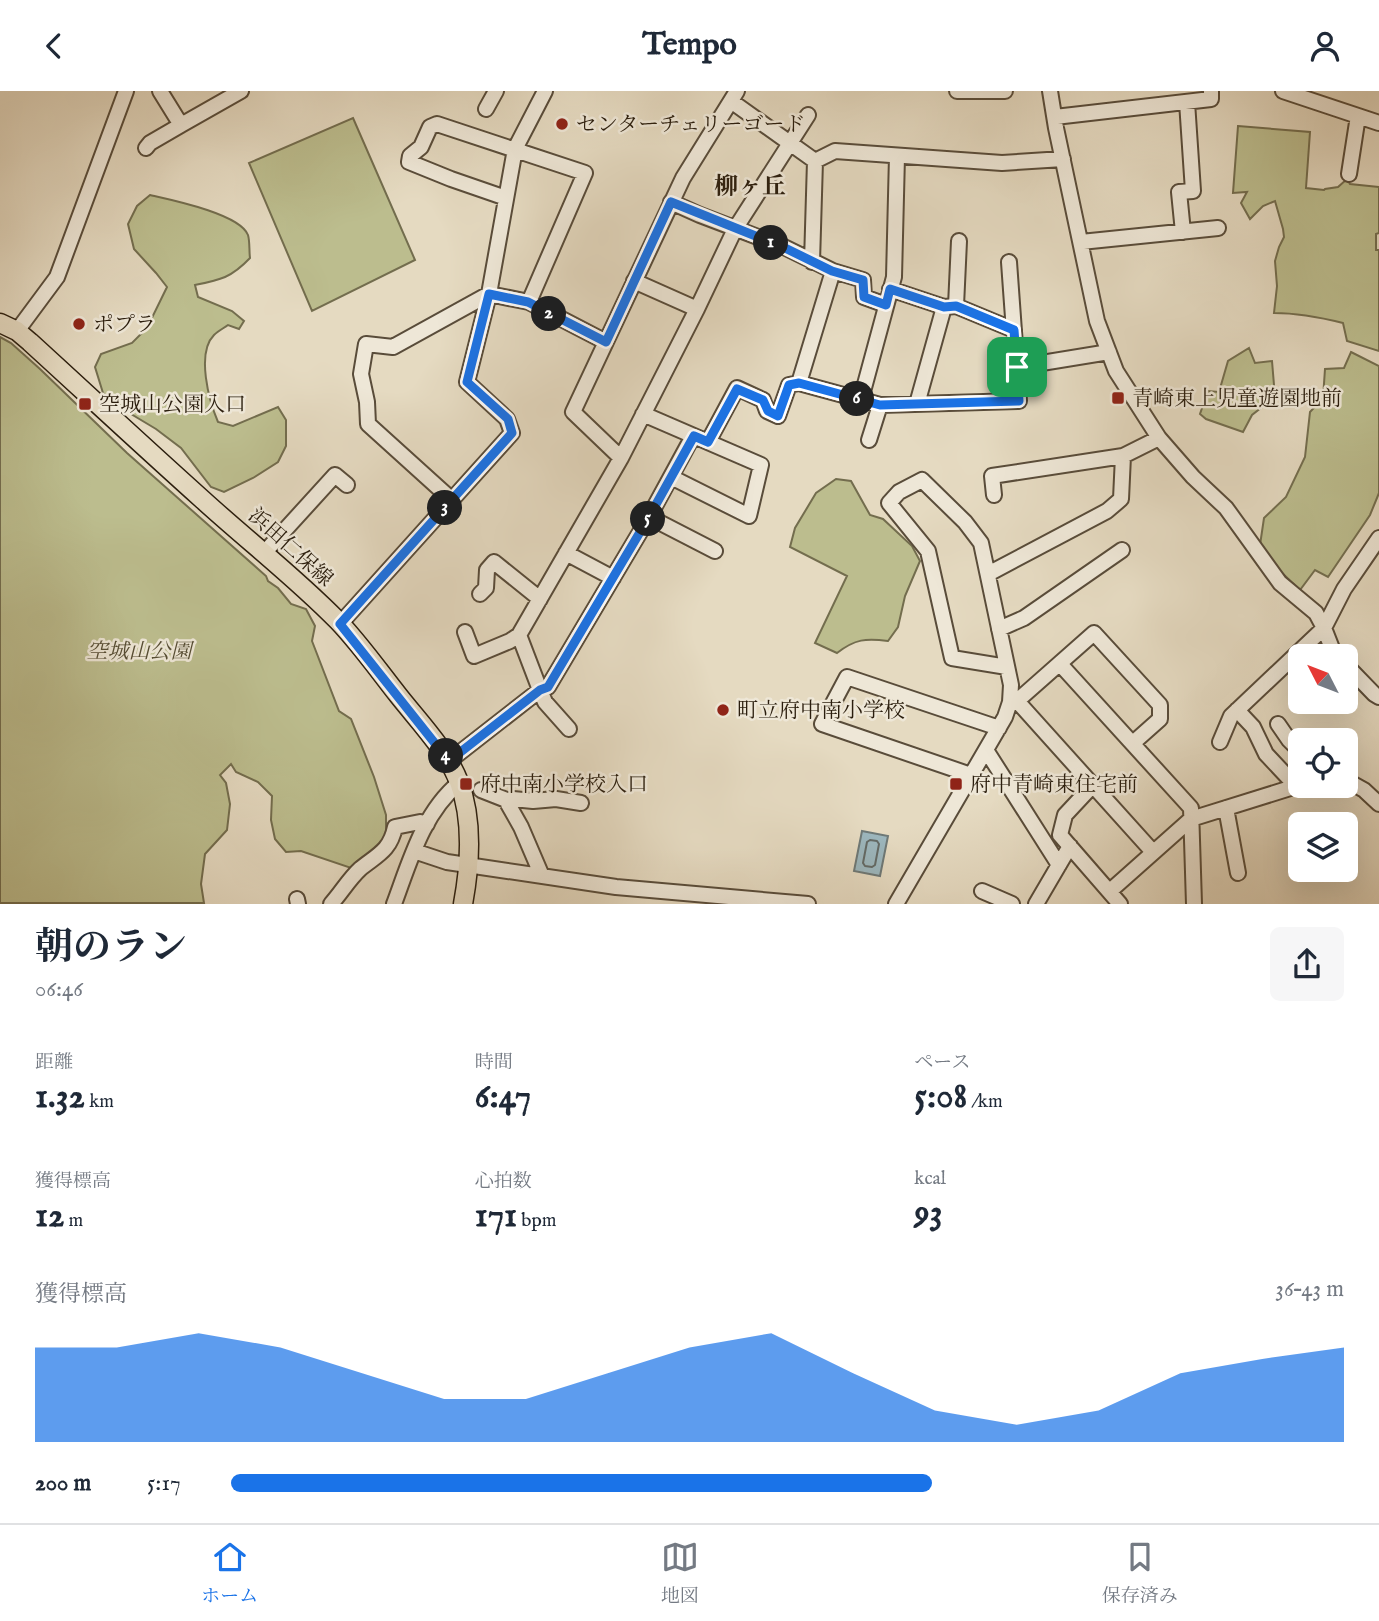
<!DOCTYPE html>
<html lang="ja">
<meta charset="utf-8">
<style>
:root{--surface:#fff;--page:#f6f6f7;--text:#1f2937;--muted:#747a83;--line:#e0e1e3;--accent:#1a73e8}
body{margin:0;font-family:"IM FELL English","Noto Serif JP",serif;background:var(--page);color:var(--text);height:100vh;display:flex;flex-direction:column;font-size:26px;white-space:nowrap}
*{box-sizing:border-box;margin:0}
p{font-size:23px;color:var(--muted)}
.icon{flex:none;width:38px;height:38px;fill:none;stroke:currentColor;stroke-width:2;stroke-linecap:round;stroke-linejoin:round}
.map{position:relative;height:813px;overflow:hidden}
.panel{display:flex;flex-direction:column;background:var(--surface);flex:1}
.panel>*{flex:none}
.needle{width:46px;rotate:312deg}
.fabs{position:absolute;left:1288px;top:553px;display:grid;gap:14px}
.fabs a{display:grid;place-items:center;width:70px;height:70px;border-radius:10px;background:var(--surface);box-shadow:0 7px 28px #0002;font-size:35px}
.pin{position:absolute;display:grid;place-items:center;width:60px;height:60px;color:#fff;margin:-30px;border-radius:14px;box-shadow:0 4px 10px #0006}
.km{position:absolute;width:35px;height:35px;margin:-18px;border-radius:50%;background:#222;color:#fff;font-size:19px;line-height:35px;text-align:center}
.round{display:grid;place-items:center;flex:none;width:74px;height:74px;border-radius:10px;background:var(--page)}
.overview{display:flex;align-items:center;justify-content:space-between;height:119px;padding:0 35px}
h1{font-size:38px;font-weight:700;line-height:52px}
.stats{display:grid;grid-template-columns:repeat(3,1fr);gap:10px;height:119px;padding:7px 35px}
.stats div{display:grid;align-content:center}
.stats b{font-size:35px;font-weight:700}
.stats small{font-size:19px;font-weight:400}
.stats p{font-size:19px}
.chart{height:196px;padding:14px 35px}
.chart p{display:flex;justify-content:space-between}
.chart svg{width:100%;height:126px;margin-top:7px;fill:var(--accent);opacity:.7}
ul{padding:0 35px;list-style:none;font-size:23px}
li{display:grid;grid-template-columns:112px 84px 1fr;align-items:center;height:52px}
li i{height:18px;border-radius:9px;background:var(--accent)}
header{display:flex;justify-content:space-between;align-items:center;height:91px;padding:0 35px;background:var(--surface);font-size:32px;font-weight:700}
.tab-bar{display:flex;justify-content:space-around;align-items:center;height:98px;border-top:2px solid var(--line);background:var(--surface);font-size:19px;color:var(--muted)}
.tab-bar a{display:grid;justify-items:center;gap:4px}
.tab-bar .current{color:var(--accent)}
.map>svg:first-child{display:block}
.green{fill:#bcbd8e;stroke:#736d4e;stroke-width:2}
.water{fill:#9cb7be;stroke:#6e7977;stroke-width:2}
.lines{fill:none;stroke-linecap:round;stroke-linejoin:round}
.shore{stroke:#636a66;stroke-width:2}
.minor-casing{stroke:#594c3a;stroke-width:18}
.major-casing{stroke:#2a1d0d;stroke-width:21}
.minor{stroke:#eee7d7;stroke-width:14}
.major{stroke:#e5dac1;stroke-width:18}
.route-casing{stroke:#fff;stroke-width:14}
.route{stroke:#1a73e8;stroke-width:9}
.poi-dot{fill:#8f2418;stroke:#eee7d7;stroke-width:2.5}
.labels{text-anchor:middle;stroke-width:5;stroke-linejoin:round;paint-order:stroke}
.poi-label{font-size:21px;fill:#2a1d0d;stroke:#eee7d7;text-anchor:start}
.street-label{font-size:21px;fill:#2a1d0d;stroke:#eee7d7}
.park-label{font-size:21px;font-style:italic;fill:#564d34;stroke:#eee7d7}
.quarter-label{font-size:24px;font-weight:bold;fill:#2a1d0d;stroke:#eee7d7}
</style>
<header><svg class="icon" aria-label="back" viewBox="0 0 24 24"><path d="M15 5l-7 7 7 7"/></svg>Tempo<svg class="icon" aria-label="person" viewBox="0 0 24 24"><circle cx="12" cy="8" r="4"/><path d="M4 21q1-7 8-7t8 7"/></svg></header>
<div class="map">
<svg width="1379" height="813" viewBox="0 0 1379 813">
<rect width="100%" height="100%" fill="#e5dac1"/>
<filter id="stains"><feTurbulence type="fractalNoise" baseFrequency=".00286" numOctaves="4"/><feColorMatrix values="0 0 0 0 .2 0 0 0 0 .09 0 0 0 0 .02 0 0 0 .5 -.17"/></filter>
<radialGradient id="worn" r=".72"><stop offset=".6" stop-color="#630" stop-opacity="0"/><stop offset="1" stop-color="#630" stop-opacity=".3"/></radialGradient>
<!-- green -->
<path class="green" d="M 353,27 L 415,169 L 312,220 L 249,72 Z
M 1238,35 L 1310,41 L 1306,97 L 1324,99 L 1325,98 L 1338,96 L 1347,88 L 1350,93 L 1379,96 L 1379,142 L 1376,143 L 1376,159 L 1379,159 L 1379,260 L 1347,250 L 1343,232 C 1319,226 1298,222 1274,222 L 1277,195 L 1275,170 L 1279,156 L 1284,146 L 1283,138 L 1275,110 L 1263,115 L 1250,128 L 1241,112 L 1247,101 L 1233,102 Z
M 150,104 C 172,109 240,123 248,144 C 250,151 249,160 250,167 C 231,187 220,189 195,194 L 198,206 L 232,220 L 244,230 L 239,238 L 228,234 C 224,237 218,240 214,244 C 196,262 209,310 218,331 L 233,335 L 278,316 L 286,329 L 286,355 L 278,371 L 253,387 L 224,401 L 211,396 L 181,357 L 156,338 L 116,314 L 103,302 L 95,276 L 101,263 L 132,252 L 147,237 L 167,196 L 156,182 L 134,158 L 128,133 L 137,115 Z
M 0,246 L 11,252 L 40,278 L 127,362 L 266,485 L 268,490 L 278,497 L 291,513 L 306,518 L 315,535 L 312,550 L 339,620 L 351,628 L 374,686 L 386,724 L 386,745 L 375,762 L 351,777 L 301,760 L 286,761 L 275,748 L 271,729 L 272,705 L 258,691 L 236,681 L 231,673 L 220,684 L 226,692 L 230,713 L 227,739 L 205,763 L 201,793 L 204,812 L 0,812 Z
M 1249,257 L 1255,272 L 1272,270 L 1275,306 L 1252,324 L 1243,341 L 1206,328 L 1200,323 L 1208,300 L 1219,301 L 1228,270 Z
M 1351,261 L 1379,275 L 1379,402 L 1370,424 L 1328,486 L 1315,479 L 1300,499 L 1281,481 L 1260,454 L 1264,427 L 1286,406 L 1305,366 L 1310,321 L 1323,307 L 1325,278 L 1344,277 Z
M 836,388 L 851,390 L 870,424 L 883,428 L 912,455 L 920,470 L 905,505 L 898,536 L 888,550 C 866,547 855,548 837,562 L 815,552 L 847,485 L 790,456 L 795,437 L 816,402 Z"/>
<!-- water -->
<path class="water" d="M 862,740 L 888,745 L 880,785 L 854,780 Z"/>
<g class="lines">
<!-- shore -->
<path class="shore" d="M 870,749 L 877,750 L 879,753 L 875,774 L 872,776 L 865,775 L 863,772 L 867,751 Z"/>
<!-- minor casing -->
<g class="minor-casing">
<path id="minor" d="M 160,0 L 181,34 L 241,0
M 957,0 L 1005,0
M 1050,0 L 1056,37 L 1097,230 L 1116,280 L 1159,347 L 1193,386 L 1226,417 L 1280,492 L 1316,522 L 1324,537 L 1333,560 L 1338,565
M 1283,0 L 1379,32
M 731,10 L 815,70 L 835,60 L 1002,72 L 1063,68
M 486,18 L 496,0
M 1055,26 L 1211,8 L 1211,0
M 146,57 L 150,52 L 181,34
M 1349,83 L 1358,25
M 506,107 L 451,88 L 409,71 L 410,65 L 421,56 L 430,36 L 437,33 L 585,82 L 529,211
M 671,111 L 700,124 L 784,156 L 833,180 L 863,189 L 864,206 L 886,214
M 1183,141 L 1179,101 L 1193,100 L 1187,11
M 1081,151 L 1218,137
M 812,171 L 815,70
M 833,180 L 799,292 L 880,314 L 1019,310 L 1009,171
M 634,190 L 697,218
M 890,198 L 944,216
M 956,215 L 959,150
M 17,240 L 57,186 L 126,0
M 1017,276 L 1109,261
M 861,308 L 894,186 L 897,65
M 917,313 L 944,216 L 956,215 L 1014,239
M 643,323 L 761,374 L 749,425 L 671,386
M 869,349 L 880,314
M 708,351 L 737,297 L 763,309 L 767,320 L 778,325 L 789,294 L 799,292
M 621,367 L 573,321 L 683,87 L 737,0
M 994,404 L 992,385 L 1123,365 L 1159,347
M 452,409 L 368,333 L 367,311 L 361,283 L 366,253 L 393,256 L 489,203 L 529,211 L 606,251
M 649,426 L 715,460
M 264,462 L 335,384 L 347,394
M 566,462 L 613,487
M 988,483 L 1107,420 L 1121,408 L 1123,365
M 480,503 L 486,497 L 487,479 L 494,471 L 540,508
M 340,533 L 512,342 L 507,328 L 467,291 L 489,203 L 515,58 L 545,0
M 999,538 L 1024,527 L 1122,459
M 465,541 L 474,565 L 510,550 L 519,544
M 1060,573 L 1191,717 L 1194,813
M 1346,574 L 1374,603 L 1379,606
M 1017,610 L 1094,542 L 1160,614 L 1160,628 L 1133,652
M 1010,611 L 1017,610 L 1153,761
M 1237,619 L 1253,636 L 1266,663 L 1296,695
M 1278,633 L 1289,649 L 1300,660
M 569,638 L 545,611 L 540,599 L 548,596 L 649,426 L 693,345
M 1220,651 L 1231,625 L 1324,537 L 1344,498 L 1379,447
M 986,659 L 1059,774
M 449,670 L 540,599 L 519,544 L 621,367 L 697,218 L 735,138 L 808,24
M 971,684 L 822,633 L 847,586 L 999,637
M 1346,689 L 1364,699 L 1379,713
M 1093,694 L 1065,724 L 1060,744 L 1120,813
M 481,699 L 509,710
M 1226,717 L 1238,782
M 414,760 L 447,771 L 616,796 L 808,813
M 542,785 L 521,736 L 508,713 L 509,710 L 513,708 L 533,710 L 556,708 L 581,712
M 982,800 L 1012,813
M 1110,800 L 1191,728 L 1300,694
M 297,808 L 298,813
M 331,813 C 341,802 349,788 360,778 C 377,764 390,760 395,736 L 420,731 L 427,733
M 394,813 C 410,770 423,722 459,692
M 896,813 L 1005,626 L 1010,611 L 1011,594 L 981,452 L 965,431 L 922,389 L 899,401 L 889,412 L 928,460 L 952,567 L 1007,576
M 1036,813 L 1070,755"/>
</g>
<!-- major casing -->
<g class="major-casing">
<path id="major" d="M 0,232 L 17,240 L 30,251 C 88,304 145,357 203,409 C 248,450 296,487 338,530 C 360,553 379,580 398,604 C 420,632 446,658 459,691 C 473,728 470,775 463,813"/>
</g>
<!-- minor -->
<use href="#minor" class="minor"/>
<!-- major -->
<use href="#major" class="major"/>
</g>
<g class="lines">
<!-- route casing -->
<g class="route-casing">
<path id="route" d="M 671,111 L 783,156 L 832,180 L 863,189 L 864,206 L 886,214 L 890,198 L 944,216 L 956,215 L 1014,239 L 1019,310 L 880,314 L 799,292 L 789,294 L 778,325 L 768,320 L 763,309 L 737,298 L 708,351 L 694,345 L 649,426 L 548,596 L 540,599 L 449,670 L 340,533 L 512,342 L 508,328 L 467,291 L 489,203 L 528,211 L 606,251 Z"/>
</g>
<!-- route -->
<use href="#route" class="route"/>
</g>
<!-- markers -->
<g class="poi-dot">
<circle cx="562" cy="33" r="7"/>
<circle cx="79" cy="233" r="7"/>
<rect x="1111" y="300" width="14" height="14" rx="3.5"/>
<rect x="78" y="306" width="14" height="14" rx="3.5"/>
<circle cx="723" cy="619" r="7"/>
<rect x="459" y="686" width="14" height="14" rx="3.5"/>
<rect x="949" y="686" width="14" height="14" rx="3.5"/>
</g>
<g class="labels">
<!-- poi labels -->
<g class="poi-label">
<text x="576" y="40">センターチェリーゴード</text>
<text x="93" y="240">ポプラ</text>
<text x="1132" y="314">青崎東上児童遊園地前</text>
<text x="99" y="320">空城山公園入口</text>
<text x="737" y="626">町立府中南小学校</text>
<text x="480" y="700">府中南小学校入口</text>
<text x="970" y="700">府中青崎東住宅前</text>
</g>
<!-- street labels -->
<g class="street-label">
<text transform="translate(291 456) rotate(42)" y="7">浜田仁保線</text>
</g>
<!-- park labels -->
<g class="park-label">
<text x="139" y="567">空城山公園</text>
</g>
<!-- quarter labels -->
<g class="quarter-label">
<text x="750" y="103">柳ヶ丘</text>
</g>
</g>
<rect width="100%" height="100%" filter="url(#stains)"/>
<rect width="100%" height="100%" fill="url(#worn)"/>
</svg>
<div class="fabs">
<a><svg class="needle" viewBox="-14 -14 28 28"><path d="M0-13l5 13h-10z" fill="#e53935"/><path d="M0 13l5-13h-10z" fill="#747a83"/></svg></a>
<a><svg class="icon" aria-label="locate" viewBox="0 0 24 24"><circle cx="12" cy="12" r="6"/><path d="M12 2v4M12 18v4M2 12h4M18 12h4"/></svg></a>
<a><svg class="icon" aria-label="layers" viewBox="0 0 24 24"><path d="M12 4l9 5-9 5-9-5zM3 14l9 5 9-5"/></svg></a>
</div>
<div class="pin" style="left:1017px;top:276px;background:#1e9e55"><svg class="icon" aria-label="arrive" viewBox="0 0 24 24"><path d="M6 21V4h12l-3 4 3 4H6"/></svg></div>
<b class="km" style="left:771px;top:152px">1</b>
<b class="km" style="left:549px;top:223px">2</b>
<b class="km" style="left:445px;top:417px">3</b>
<b class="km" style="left:446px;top:665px">4</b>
<b class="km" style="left:648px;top:428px">5</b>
<b class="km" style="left:857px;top:308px">6</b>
</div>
<section class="panel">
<div class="overview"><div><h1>朝のラン</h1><p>06:46</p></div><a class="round"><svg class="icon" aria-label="share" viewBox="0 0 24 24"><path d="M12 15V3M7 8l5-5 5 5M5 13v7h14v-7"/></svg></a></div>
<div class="stats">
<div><p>距離</p><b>1.32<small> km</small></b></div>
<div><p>時間</p><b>6:47</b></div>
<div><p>ペース</p><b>5:08<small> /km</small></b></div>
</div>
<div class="stats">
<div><p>獲得標高</p><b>12<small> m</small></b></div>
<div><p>心拍数</p><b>171<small> bpm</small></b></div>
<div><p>kcal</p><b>93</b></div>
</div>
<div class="chart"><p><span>獲得標高</span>36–43 m</p>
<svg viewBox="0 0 160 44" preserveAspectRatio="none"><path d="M0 44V11L10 11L20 6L30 11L40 20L50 29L60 29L70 20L80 11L90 6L100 20L110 33L120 38L130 33L140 20L150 15L160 11V44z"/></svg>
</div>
<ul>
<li><b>200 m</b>5:17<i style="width:63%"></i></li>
</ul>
</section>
<nav class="tab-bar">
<a class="current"><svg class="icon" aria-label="home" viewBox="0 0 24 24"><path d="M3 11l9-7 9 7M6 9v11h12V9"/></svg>ホーム</a>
<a><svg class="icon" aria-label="map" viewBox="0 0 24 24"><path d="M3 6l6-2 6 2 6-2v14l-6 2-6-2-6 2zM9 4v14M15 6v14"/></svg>地図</a>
<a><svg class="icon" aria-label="saved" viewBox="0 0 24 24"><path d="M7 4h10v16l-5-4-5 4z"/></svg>保存済み</a>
</nav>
